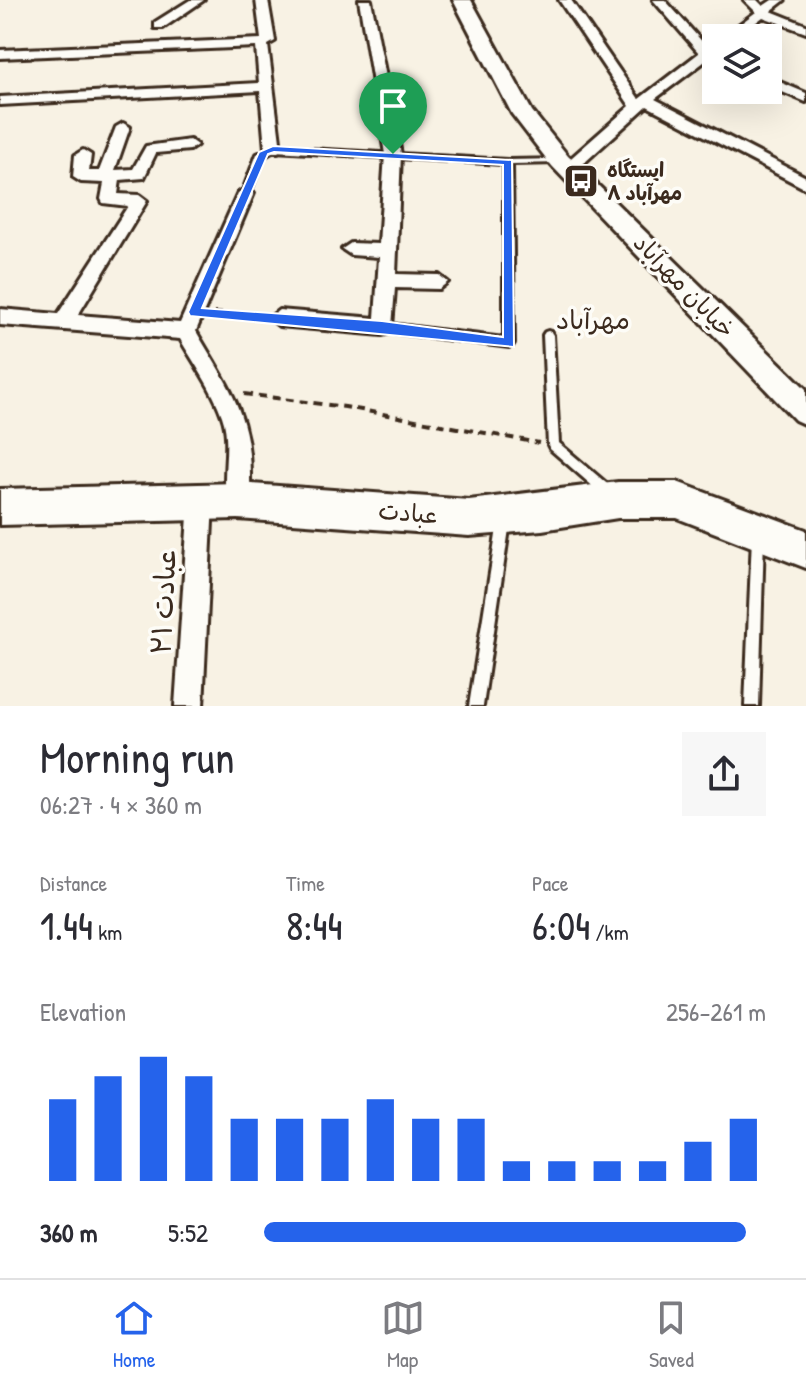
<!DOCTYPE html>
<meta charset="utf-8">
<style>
:root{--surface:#fff;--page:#f7f7f7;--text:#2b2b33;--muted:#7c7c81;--line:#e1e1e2;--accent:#2563eb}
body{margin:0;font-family:"Patrick Hand","Playpen Sans Arabic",sans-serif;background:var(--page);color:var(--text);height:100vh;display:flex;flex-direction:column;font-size:30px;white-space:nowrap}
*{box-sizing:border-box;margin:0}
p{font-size:26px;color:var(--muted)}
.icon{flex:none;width:44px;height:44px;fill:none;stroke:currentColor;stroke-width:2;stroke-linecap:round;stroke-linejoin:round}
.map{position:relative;height:706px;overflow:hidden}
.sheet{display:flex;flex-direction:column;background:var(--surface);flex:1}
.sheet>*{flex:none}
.fabs{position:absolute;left:702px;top:24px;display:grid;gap:16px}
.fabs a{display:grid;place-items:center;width:80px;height:80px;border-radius:0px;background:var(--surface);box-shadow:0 8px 32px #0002;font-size:40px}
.pin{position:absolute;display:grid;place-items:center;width:68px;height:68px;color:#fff;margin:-82px -34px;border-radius:50% 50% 50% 0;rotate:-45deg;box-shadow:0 0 8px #0007}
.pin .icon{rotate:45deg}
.round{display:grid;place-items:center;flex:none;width:84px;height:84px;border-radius:0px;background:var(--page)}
.head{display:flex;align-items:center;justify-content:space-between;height:136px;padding:0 40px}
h1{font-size:44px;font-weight:600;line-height:60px}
.metrics{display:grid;grid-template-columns:repeat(3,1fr);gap:12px;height:136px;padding:8px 40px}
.metrics div{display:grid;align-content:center}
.metrics b{font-size:40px;font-weight:600}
.metrics small{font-size:22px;font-weight:400}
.metrics p{font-size:22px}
.chart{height:224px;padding:16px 40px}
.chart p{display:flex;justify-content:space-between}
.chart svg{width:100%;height:144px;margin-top:8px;stroke:var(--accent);stroke-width:6}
ul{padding:0 40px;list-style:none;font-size:26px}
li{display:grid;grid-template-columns:128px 96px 1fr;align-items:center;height:60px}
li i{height:20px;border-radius:10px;background:var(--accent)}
.dock{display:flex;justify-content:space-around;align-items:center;height:112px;border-top:2px solid var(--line);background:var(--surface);font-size:22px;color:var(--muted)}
.dock a{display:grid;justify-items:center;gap:4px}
.dock .on{color:var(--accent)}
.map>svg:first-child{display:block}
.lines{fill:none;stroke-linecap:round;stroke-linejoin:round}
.lane-casing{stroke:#3b2a1e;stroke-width:6}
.street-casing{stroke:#3b2a1e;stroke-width:6}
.secondary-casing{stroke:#3b2a1e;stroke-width:6}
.path{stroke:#3b2a1e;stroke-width:4;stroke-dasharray:8 6;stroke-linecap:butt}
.lane{fill:#fdfcf7;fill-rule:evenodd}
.street{fill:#fdfcf7;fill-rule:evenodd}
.secondary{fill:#fdfcf7;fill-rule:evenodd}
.route{fill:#2563eb;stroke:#fff;stroke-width:2;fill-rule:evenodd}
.labels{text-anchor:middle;stroke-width:7;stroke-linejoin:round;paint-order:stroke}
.far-poi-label{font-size:20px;font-weight:bold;fill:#3b2a1e;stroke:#fdfcf7;text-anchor:start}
.street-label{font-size:24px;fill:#3b2a1e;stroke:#fdfcf7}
.neighbourhood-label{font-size:26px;fill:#3b2a1e;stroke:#fdfcf7}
.near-street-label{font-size:28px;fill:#3b2a1e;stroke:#fdfcf7}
</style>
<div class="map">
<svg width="806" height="706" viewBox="0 0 806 706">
<rect width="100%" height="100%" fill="#f8f2e4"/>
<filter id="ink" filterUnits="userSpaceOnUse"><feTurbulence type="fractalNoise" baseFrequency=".0125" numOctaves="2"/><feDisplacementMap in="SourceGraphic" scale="16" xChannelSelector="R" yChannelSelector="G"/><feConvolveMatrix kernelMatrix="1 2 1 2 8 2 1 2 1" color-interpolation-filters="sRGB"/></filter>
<g filter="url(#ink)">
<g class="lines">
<!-- lane casing -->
<g class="lane-casing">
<path id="lane" d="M 273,147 L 508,160 L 563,159 L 564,161 L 560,163 L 512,164 L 514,343 L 512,346 L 509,347 L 382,331 L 379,330 L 377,327 L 379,324 L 382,323 L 504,338 L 504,164 L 274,151 L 263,157 L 250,193 L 246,196 L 243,195 L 242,193 L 257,154 Z
M 548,331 L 551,332 L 553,335 L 559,443 L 612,488 L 614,492 L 612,496 L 608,498 L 604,496 L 550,449 L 548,445 L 543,335 L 545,332 Z
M 504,516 L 508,518 L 510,522 L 483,706 L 469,706 L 498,522 L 500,518 Z
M 758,530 L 762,532 L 764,536 L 759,706 L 745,706 L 752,536 L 754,532 Z"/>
</g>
<!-- street casing -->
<g class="street-casing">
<path id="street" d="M 190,0 L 204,0 L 163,28 L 155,28 L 155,22 Z
M 256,0 L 268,0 L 275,41 L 268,45 L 281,149 L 278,152 L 268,152 L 265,149 L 260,91 L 0,105 L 0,97 L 259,83 L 256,47 L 0,58 L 0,50 L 261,39 Z
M 359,0 L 371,0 L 401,154 L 396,274 L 439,275 L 448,282 L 439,289 L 395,288 L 392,327 L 389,333 L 382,335 L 279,326 L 269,318 L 279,310 L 375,318 L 379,257 L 351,255 L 342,249 L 351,243 L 379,244 L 385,154 Z
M 559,0 L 571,0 L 639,99 L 699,53 L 653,0 L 665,0 L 707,47 L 716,42 L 716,62 L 708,59 L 655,99 L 806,177 L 806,189 L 647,106 L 573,173 L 563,173 L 563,165 L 630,106 Z
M 744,0 L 757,0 L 763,6 L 772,0 L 785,0 L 771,11 L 806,25 L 806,33 L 763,17 L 735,38 L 721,38 L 756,12 Z
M 768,77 L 806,93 L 806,102 L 768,86 Z
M 123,123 L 130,127 L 115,170 L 133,169 L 146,146 L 190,140 L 197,145 L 190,150 L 156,153 L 144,178 L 120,180 L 118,194 L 139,195 L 147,201 L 78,315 L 180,323 L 238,193 L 246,188 L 254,193 L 196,331 C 225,381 250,412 250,473 C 250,485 251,498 246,509 L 238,513 L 230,509 C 218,481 233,446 222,416 C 213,390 194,363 180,339 L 0,325 L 0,309 L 58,314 L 128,206 L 103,203 L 101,199 L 104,183 L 81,182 L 73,177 L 75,155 L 83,150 L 91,155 L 89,171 L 99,171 L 116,127 Z
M 201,489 L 209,493 L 213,501 L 203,706 L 175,706 L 189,501 L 193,493 Z"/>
</g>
<!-- secondary casing -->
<g class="secondary-casing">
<path id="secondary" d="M 453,0 L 471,0 L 532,111 L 568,156 L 806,389 L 806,425 L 795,420 L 552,166 L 512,114 Z
M 618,482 L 677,482 L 806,530 L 806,568 L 677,518 L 618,518 L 542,530 L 469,536 L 238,519 L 0,525 L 0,489 L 238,483 L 469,500 Z"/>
</g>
<!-- path -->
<path class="path" d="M 214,313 L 261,317
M 244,394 L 345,407 L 539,443"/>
<!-- lane -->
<use href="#lane" class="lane"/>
<!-- street -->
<use href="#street" class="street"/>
<!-- secondary -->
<use href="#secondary" class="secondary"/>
</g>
</g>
<!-- route -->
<path class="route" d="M 273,146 L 512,160 L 514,347 L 190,316 L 188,312 L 259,152 ZM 274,152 L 503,165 L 503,337 L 382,321 L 202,308 L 268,154 Z"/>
<!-- icons -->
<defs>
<g id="bus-square" transform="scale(1.8)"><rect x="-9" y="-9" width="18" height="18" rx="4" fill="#3b2a1e" stroke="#fdfcf7"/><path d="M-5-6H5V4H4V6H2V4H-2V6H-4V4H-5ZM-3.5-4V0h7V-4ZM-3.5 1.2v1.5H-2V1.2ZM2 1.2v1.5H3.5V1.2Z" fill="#fff"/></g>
</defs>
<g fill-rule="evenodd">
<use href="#bus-square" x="581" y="181"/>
</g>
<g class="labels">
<!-- far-poi labels -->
<g class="far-poi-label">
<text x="607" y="177">ایستگاه<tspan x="607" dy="23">مهرآباد ۸</tspan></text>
</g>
<!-- street labels -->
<g class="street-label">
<text transform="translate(684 286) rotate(46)" y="8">خیابان مهرآباد</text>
<text transform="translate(408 513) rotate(5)" y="8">عبادت</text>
</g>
<!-- neighbourhood labels -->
<g class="neighbourhood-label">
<text x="593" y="329">مهرآباد</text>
</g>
<!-- near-street labels -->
<g class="near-street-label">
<text transform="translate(163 602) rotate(-87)" y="10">عبادت ۲۱</text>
</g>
</g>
</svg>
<div class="fabs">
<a><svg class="icon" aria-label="layers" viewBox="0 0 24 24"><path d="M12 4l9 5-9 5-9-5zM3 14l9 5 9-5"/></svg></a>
</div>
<div class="pin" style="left:393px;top:154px;background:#1e9e55"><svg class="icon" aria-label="arrive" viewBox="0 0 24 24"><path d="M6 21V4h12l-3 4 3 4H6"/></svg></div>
</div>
<section class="sheet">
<div class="head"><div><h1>Morning run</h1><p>06:27 · 4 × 360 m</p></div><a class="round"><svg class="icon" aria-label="share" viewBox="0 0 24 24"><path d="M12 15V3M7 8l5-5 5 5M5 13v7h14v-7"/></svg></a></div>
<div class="metrics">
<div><p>Distance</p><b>1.44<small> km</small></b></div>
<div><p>Time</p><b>8:44</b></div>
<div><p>Pace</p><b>6:04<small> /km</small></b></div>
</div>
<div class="chart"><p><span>Elevation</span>256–261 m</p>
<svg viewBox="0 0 160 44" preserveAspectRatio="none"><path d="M5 44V19M15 44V12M25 44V6M35 44V12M45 44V25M55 44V25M65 44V25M75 44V19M85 44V25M95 44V25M105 44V38M115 44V38M125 44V38M135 44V38M145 44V32M155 44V25"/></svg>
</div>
<ul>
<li><b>360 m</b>5:52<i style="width:96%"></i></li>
</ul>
</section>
<nav class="dock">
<a class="on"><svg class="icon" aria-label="home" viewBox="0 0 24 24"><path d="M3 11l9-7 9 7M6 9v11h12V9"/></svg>Home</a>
<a><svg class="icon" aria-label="map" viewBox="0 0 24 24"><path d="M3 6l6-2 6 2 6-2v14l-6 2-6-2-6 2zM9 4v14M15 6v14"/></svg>Map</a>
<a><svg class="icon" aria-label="saved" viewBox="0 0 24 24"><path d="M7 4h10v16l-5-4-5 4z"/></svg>Saved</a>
</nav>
